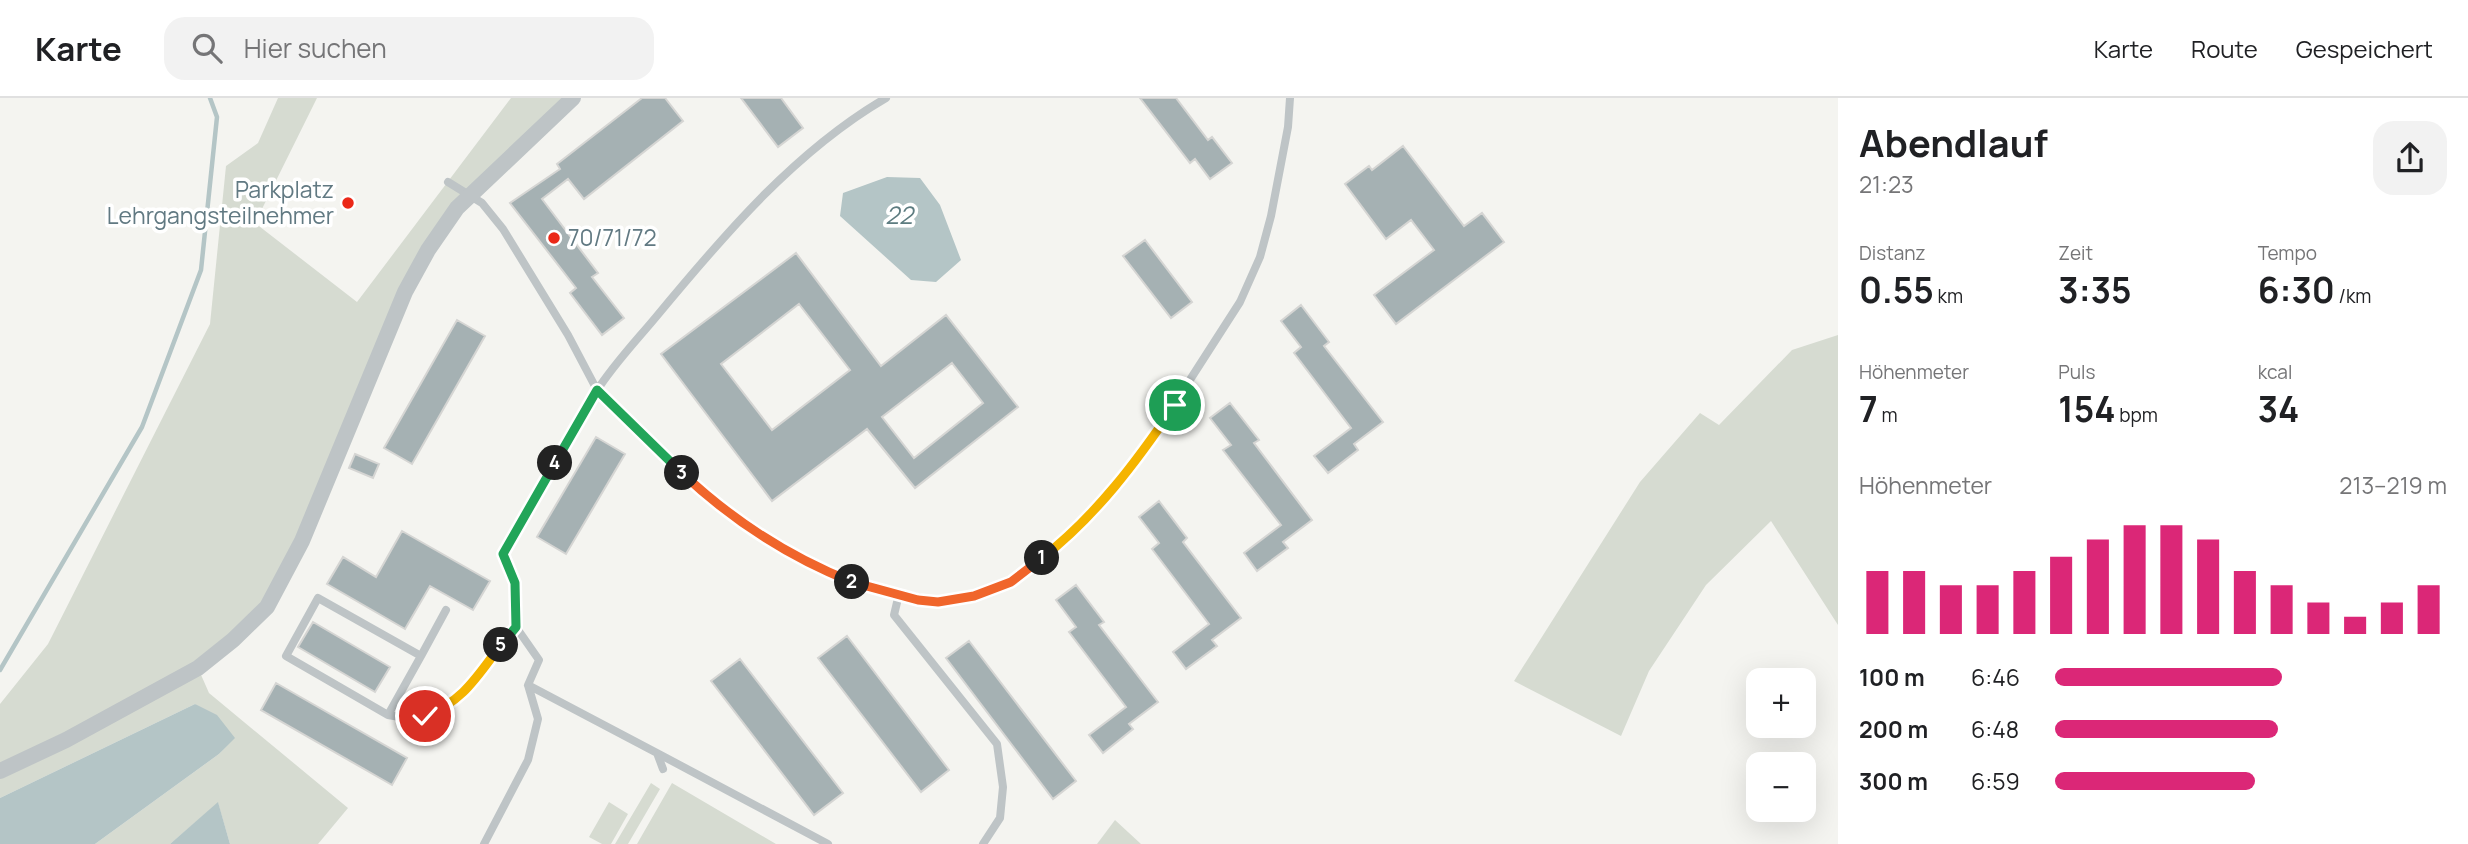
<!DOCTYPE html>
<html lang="de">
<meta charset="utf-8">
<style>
:root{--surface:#fff;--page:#f2f2f2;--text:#202124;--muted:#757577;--line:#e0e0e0;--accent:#db2777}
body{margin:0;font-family:Manrope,sans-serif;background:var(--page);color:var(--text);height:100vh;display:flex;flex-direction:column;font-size:26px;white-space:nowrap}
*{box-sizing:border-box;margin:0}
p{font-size:23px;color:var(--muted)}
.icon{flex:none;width:38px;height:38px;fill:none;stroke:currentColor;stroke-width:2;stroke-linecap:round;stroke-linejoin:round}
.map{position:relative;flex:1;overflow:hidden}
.details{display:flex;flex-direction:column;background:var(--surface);width:630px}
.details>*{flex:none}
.tools{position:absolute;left:1746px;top:570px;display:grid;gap:14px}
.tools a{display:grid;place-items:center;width:70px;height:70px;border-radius:14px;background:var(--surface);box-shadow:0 7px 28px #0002;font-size:35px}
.pin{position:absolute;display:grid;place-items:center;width:60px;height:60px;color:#fff;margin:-30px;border:4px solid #fff;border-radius:50%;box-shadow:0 2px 7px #0007}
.km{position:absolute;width:35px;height:35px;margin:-18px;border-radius:50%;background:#222;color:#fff;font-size:19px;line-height:35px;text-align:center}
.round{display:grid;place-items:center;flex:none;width:74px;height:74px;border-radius:21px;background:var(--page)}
.headline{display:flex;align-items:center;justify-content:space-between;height:119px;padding:0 21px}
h1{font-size:38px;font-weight:700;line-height:52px}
.figures{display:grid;grid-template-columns:repeat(3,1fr);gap:10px;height:119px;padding:7px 21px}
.figures div{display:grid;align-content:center}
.figures b{font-size:35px;font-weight:700}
.figures small{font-size:19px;font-weight:400}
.figures p{font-size:19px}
.chart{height:196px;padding:14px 21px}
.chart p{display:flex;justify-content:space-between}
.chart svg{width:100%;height:126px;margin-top:7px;stroke:var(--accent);stroke-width:6}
ul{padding:0 21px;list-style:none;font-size:23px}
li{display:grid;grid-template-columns:112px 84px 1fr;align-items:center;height:52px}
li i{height:18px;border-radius:9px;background:var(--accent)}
header{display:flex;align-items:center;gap:42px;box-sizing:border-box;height:98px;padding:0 35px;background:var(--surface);border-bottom:2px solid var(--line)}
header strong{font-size:33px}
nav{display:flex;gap:38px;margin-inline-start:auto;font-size:24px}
.search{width:490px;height:63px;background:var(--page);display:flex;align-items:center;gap:18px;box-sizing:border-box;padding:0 24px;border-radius:21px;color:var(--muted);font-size:26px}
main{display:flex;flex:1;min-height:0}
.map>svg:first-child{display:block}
.green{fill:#d6dbd1}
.water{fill:#b4c5c6}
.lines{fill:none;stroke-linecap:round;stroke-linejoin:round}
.stream{stroke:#b4c5c6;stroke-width:4.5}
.building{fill:#a5b1b3;stroke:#d5d5d3;stroke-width:2;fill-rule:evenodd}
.lane{stroke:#bec4c6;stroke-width:8}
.street{stroke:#bec4c6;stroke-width:16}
.split-1-casing{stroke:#fff;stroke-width:14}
.split-2-casing{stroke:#fff;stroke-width:14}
.split-3-casing{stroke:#fff;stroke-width:14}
.split-4-casing{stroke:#fff;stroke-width:14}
.split-5-casing{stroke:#fff;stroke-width:14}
.split-6-casing{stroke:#fff;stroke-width:14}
.split-1{stroke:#f5b400;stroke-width:9}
.split-2{stroke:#f0652b;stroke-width:9}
.split-3{stroke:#f0652b;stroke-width:9}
.split-4{stroke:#22a559;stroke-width:9}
.split-5{stroke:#22a559;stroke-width:9}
.split-6{stroke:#f5b400;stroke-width:9}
.poi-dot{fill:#eb2818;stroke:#fff;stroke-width:2.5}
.labels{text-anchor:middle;stroke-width:7;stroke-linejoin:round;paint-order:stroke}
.poi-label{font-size:23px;fill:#617982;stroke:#fff;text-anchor:end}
.water-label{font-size:24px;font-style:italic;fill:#5d7c80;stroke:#fff}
</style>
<header>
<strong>Karte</strong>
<div class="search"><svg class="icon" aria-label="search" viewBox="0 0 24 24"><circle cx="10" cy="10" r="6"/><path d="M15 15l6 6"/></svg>Hier suchen</div>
<nav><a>Karte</a><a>Route</a><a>Gespeichert</a></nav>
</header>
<main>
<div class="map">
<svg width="1838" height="746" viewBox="0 0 1838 746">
<rect width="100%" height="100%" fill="#f4f4f0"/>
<!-- green -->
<path class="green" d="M 278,0 L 317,0 L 255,125 L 357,204 L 511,0 L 573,0 L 471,97 L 428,152 L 267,509 L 198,570 L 209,595 L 348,710 L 318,746 L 230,746 L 218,705 L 170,746 L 95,746 L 219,656 L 234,640 L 195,606 L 0,700 L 0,606 L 48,546 L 210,226 L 226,68 L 258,45 Z
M 1838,237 L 1838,527 L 1771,423 L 1706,487 L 1649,573 L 1621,638 L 1514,583 L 1640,384 L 1700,315 L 1719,327 L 1792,252 Z
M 651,685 L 660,691 L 628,746 L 615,746 Z
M 672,685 L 776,746 L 637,746 Z
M 609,704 L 628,716 L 611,746 L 602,746 L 589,739 Z
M 1115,722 L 1141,746 L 1097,746 Z"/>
<!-- water -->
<path class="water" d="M 887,79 L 920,80 L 940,107 L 961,162 L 936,184 L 911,182 L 840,118 L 843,95 Z
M 195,606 L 217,617 L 235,640 L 219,656 L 95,746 L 0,746 L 0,700 Z
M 218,704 L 230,746 L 170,746 Z"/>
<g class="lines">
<!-- stream -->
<path class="stream" d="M 0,572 L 142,329 L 201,172 L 217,19 L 210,0"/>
</g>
<!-- building -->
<path class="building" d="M 642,0 L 665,0 L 683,23 L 584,101 L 568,81 L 542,101 L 598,175 L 592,179 L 624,220 L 602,237 L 570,195 L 576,190 L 510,105 L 560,71 L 557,66 Z
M 741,0 L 781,0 L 803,30 L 778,49 Z
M 1140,0 L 1176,0 L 1208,42 L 1212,39 L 1232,65 L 1210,81 L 1195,61 L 1190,65 Z
M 1403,48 L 1464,128 L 1482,115 L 1504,144 L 1396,226 L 1374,197 L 1434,152 L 1411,122 L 1386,141 L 1345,86 L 1369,68 L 1372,72 Z
M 1145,142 L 1192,204 L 1171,220 L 1123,158 Z
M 796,155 L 881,268 L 946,217 L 1018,309 L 915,390 L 867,331 L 772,403 L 661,256 ZM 799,206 L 850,272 L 772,332 L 721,266 ZM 952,265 L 983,305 L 914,360 L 882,319 Z
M 1301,207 L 1329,244 L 1324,248 L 1383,324 L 1354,346 L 1358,352 L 1328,375 L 1314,358 L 1351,330 L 1294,255 L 1301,249 L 1281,223 Z
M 457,222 L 485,238 L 412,366 L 384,350 Z
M 1230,305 L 1259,342 L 1254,345 L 1312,422 L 1283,444 L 1288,450 L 1257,473 L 1244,455 L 1281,427 L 1223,352 L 1231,347 L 1210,320 Z
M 596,339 L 625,356 L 566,456 L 537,439 Z
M 355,356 L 379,366 L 373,380 L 349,370 Z
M 1159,403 L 1187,440 L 1183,444 L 1241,520 L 1212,542 L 1217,548 L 1186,571 L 1173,554 L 1209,526 L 1152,451 L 1159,445 L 1139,419 Z
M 402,433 L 490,483 L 473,512 L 430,488 L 405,531 L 327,486 L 343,459 L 376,479 Z
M 1076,487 L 1104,524 L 1099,527 L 1158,604 L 1129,626 L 1133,631 L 1103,655 L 1089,637 L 1126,609 L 1069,534 L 1076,529 L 1056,502 Z
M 313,524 L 390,569 L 375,594 L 298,549 Z
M 847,538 L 949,672 L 921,694 L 818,560 Z
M 969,543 L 1076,683 L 1053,701 L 946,560 Z
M 740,561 L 843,695 L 814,717 L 711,583 Z
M 276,585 L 407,660 L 392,687 L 261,612 Z"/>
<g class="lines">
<!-- lane -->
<path class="lane" d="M 448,84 L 482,105 L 503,131 L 568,237 L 597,292 L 690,382 L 742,425 L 804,464 L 852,484 L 938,504 L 974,498 L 1011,484 L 1083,422 L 1126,377 L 1150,344 L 1240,204 L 1260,159 L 1271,118 L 1288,29 L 1290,0
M 899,496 L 894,517 L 997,646 L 1003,689 L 1000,720 L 983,746
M 421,558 L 446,512
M 528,587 L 657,655 L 663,671
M 388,617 L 421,558 L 318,500 L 286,558 L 388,617 C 441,628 463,596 492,559 C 499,551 513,539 516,529 C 522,509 511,474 503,455 C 534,402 563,346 596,294 C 613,267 636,243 656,219 C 723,138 795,53 886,0
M 657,655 L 828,746
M 484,746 L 528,662 L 538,621 L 528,587 L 539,562 L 516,529"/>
<!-- street -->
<path class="street" d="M 0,673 L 66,642 L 198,570 L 233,542 L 267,509 L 302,443 L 405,194 L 428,152 L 457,110 L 573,0"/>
</g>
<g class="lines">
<!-- split-1 casing -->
<g class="split-1-casing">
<path id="split-1" d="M 1042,460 C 1096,418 1137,363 1175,307"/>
</g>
<!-- split-2 casing -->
<g class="split-2-casing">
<path id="split-2" d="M 852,484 L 918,502 L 938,504 L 974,498 L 1011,484 L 1042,460"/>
</g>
<!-- split-3 casing -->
<g class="split-3-casing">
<path id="split-3" d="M 682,375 C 732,422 789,459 852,484"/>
</g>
<!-- split-4 casing -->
<g class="split-4-casing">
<path id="split-4" d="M 555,365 L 597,292 L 682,375"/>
</g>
<!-- split-5 casing -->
<g class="split-5-casing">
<path id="split-5" d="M 501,547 L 516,529 L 515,485 L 503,456 L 555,365"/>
</g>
<!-- split-6 casing -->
<g class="split-6-casing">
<path id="split-6" d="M 425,618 C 464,603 477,578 501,547"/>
</g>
<!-- split-1 -->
<use href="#split-1" class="split-1"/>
<!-- split-2 -->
<use href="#split-2" class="split-2"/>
<!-- split-3 -->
<use href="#split-3" class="split-3"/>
<!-- split-4 -->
<use href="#split-4" class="split-4"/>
<!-- split-5 -->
<use href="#split-5" class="split-5"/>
<!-- split-6 -->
<use href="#split-6" class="split-6"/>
</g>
<!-- markers -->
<g class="poi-dot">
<circle cx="348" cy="105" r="7"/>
<circle cx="554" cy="140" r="7"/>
</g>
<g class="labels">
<!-- poi labels -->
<g class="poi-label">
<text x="334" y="100">Parkplatz<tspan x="334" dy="26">Lehrgangsteilnehmer</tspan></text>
<text x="568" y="148" text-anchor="start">70/71/72</text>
</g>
<!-- water labels -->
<g class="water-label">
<text x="899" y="126">22</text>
</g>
</g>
</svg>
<div class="tools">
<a>+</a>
<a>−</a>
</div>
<div class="pin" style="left:1175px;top:307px;background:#1e9e55"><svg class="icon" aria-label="arrive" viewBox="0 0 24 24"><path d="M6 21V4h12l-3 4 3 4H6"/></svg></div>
<div class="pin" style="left:425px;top:618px;background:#d93025"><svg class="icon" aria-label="check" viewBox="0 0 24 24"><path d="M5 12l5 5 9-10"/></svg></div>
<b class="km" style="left:1042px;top:460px">1</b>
<b class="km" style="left:852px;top:484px">2</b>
<b class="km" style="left:682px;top:375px">3</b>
<b class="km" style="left:555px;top:365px">4</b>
<b class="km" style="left:501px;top:547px">5</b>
</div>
<section class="details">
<div class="headline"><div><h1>Abendlauf</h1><p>21:23</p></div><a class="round"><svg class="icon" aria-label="share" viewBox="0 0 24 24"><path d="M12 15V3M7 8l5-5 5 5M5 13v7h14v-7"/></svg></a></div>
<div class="figures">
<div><p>Distanz</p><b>0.55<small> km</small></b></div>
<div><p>Zeit</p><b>3:35</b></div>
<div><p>Tempo</p><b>6:30<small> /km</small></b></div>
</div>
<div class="figures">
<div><p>Höhenmeter</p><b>7<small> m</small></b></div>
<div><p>Puls</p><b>154<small> bpm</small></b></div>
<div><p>kcal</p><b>34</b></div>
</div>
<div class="chart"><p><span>Höhenmeter</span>213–219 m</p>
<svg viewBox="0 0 160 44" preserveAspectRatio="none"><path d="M5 44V22M15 44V22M25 44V27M35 44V27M45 44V22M55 44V17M65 44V11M75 44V6M85 44V6M95 44V11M105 44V22M115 44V27M125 44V33M135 44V38M145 44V33M155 44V27"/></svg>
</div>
<ul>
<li><b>100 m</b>6:46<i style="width:58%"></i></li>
<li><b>200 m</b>6:48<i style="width:57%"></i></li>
<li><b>300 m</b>6:59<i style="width:51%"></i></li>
</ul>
</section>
</main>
